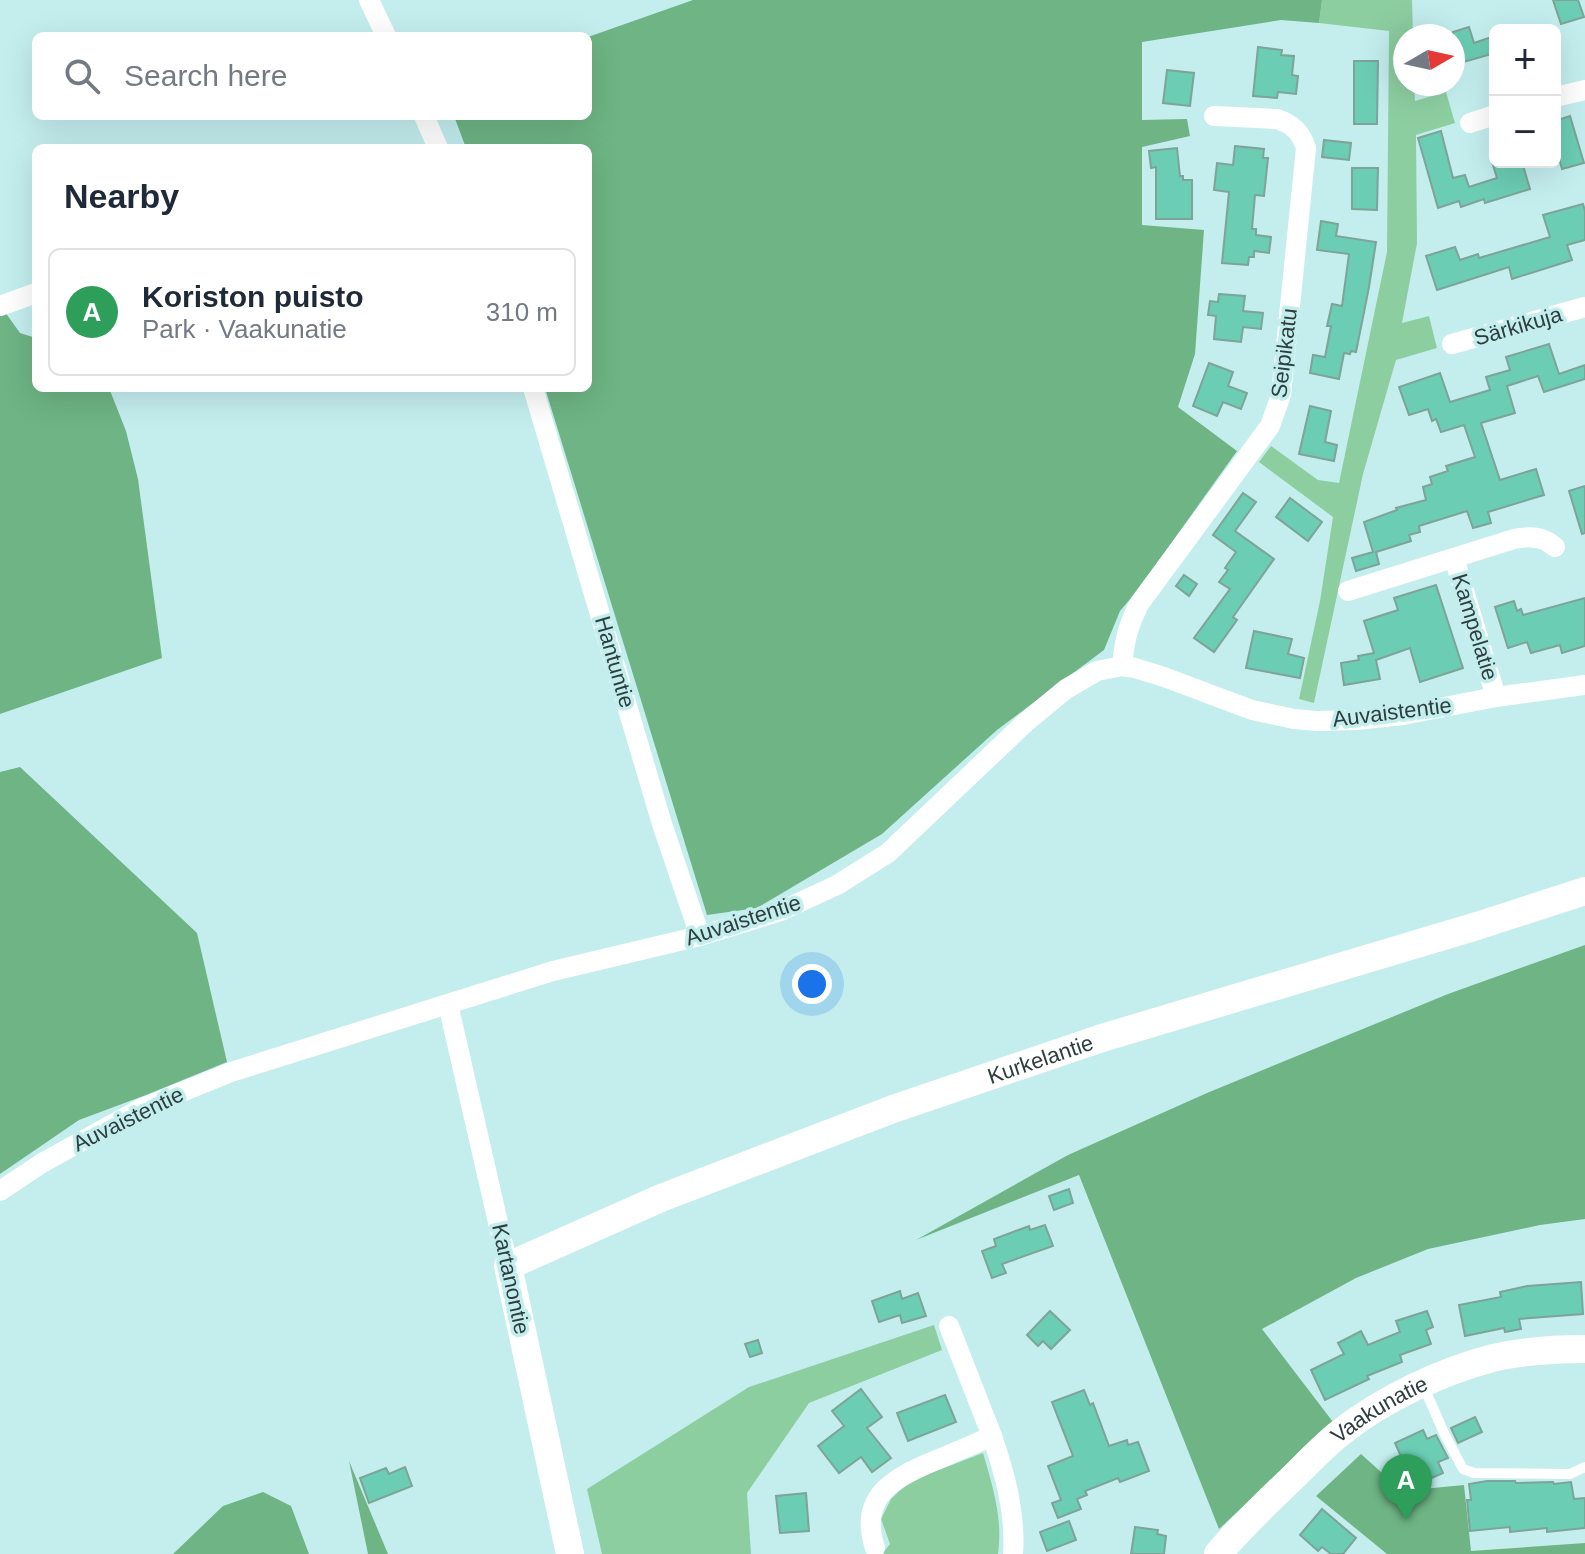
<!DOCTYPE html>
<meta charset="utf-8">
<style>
:root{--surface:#fff;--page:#f6f6f7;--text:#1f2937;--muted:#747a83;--line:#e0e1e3;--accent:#846801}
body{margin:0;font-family:Arial,sans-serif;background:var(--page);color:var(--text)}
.controls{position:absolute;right:24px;top:24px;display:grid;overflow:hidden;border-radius:12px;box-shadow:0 8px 32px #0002}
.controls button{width:72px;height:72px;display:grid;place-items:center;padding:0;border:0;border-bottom:2px solid var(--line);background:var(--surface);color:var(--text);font:40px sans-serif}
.compass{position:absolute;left:1393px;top:24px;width:72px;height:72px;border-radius:50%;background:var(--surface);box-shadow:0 8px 32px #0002;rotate:81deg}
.you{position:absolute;left:812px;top:984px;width:28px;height:28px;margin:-20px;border:6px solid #fff;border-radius:50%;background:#1a73e8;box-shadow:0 0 0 12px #1a73e833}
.badge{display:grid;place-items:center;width:52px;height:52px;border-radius:50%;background:var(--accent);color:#fff;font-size:26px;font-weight:700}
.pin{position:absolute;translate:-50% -66px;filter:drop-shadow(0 2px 4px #0008)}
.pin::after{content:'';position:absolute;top:42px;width:28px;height:24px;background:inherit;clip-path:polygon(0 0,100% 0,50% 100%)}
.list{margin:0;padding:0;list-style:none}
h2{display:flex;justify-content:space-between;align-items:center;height:104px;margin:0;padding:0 32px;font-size:34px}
h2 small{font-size:26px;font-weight:400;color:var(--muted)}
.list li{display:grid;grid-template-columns:52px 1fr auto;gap:24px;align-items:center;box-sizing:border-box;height:128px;margin:0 16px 16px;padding:0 16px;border:2px solid var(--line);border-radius:12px}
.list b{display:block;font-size:30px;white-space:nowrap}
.list p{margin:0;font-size:26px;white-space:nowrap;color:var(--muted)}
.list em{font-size:26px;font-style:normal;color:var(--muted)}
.icon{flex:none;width:44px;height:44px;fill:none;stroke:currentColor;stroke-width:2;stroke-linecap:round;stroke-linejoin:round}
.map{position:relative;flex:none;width:1585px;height:1554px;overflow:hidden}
.search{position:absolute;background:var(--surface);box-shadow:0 8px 32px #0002;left:32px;top:32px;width:560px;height:88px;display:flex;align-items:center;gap:20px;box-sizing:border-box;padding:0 28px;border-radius:12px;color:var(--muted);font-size:30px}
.panel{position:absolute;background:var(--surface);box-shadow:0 8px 32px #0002;left:32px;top:144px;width:560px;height:248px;border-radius:12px}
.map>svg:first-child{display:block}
</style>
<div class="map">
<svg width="1585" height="1554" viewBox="0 0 1585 1554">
<rect width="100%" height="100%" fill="#c4eeee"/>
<g fill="#8dcea1">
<polygon points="1322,0 1412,0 1413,36 1405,36 1405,84 1414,84 1415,101 1446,92 1455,123 1416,135 1417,243 1402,323 1429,316 1437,348 1396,360 1363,474 1314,703 1299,699 1320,601 1333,517 1259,462 1271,446 1318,480 1339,483 1387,252 1389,31 1319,23"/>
<polygon points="934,1325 942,1350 809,1403 747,1493 751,1554 602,1554 587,1489 749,1387"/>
<path d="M 983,1453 C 993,1487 1003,1519 998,1554 L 882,1554 L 890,1544 L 881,1519 L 891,1499 L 910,1481 Z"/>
</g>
<g fill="#6eb484">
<polygon points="693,0 1322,0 1319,23 1281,20 1142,42 1142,120 1187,119 1190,136 1142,147 1142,225 1204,230 1195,354 1178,407 1237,451 1137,591 1120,611 1104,650 997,730 882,834 757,908 707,915 545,388 588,388 588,148 466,148 454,116 588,116 588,37"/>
<polygon points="0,312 5,312 20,333 36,338 36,388 109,388 126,431 138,479 162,658 0,714"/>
<polygon points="20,767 197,933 227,1062 146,1095 79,1120 0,1174 0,772"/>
<polygon points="1585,945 1585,1219 1540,1225 1428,1249 1356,1278 1262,1329 1333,1422 1219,1529 1079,1175 916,1240 1068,1155 1207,1093 1448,994"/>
<polygon points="1361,1454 1402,1491 1464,1485 1471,1551 1585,1543 1585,1554 1387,1554 1316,1496"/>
<polygon points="349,1461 388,1554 368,1554"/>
<polygon points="263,1492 291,1506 309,1554 173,1554 223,1506"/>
</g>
<g fill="#6bcdb4" stroke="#7ea398" stroke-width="2">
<polygon points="1553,0 1578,0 1584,17 1561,24"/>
<polygon points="1469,27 1474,43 1495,36 1495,53 1453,65 1453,32"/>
<polygon points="1258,47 1282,50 1281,55 1294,56 1292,75 1298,76 1296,94 1278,92 1277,98 1253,96"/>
<polygon points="1354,61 1378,61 1377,124 1354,124"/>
<polygon points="1167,70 1194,73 1190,106 1163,103"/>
<polygon points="1570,116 1584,163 1562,169 1555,144 1555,121"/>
<polygon points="1441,131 1453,178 1465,175 1469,187 1497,178 1492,162 1522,162 1530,189 1485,203 1484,199 1461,207 1459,201 1438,208 1418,138"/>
<polygon points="1324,140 1351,143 1349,160 1322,157"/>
<polygon points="1235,146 1264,149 1263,158 1268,158 1264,196 1255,195 1252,229 1256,229 1256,235 1271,237 1269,253 1254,251 1254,257 1249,257 1248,265 1222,263 1229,192 1214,190 1217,163 1233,165"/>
<polygon points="1177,148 1180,176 1183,176 1183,180 1192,180 1192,219 1156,219 1156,167 1151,168 1149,151"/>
<polygon points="1352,168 1378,168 1377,210 1352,209"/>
<polygon points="1583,204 1585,211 1585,240 1567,245 1572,260 1512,279 1509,267 1437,290 1426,256 1455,247 1460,260 1478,254 1479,258 1550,237 1543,215"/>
<polygon points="1321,221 1338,224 1336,236 1376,242 1369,287 1356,352 1351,351 1350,354 1344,353 1339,379 1310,373 1313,355 1325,357 1331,326 1327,326 1332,304 1342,306 1349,254 1317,250"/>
<polygon points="1219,294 1245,296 1243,311 1263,313 1261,329 1243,327 1241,342 1214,339 1216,316 1208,315 1210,301 1218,302"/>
<polygon points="1549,344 1559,374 1585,365 1585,379 1544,392 1538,376 1507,386 1515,413 1481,423 1500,480 1536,469 1544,495 1488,512 1491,523 1473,528 1467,511 1419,526 1420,532 1409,535 1411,541 1376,552 1379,564 1356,571 1352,558 1373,552 1364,522 1397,510 1396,508 1426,500 1423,487 1432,484 1430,477 1448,471 1446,466 1475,457 1464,425 1441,432 1436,419 1432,421 1428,409 1409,415 1399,387 1440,373 1450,402 1490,390 1486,377 1510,370 1506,357"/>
<polygon points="1209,363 1233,372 1228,386 1247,393 1241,409 1223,402 1217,416 1193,406"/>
<polygon points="1310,406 1331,411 1325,442 1337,445 1334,461 1299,454"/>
<polygon points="1585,486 1585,533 1582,534 1569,491"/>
<polygon points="1243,493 1256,502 1235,531 1274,559 1233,617 1237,620 1214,652 1194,638 1230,589 1219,582 1228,570 1225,568 1236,552 1213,535"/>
<polygon points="1290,498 1322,522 1308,541 1276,517"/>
<polygon points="1184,575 1197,584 1189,596 1176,586"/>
<polygon points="1436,585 1463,668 1420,682 1410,648 1376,660 1380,679 1344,685 1341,663 1359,660 1358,656 1374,653 1364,621 1398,610 1394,598"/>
<polygon points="1585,598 1585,646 1562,653 1560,645 1531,653 1527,642 1508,648 1495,607 1514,601 1517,611 1521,609 1523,615"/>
<polygon points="1254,631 1292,639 1288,654 1304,658 1300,678 1246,668"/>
<polygon points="1069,1189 1073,1203 1054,1210 1049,1196"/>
<polygon points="1045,1225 1053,1246 1002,1264 1006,1273 992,1278 982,1251 996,1246 994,1239 1029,1226 1030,1230"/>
<polygon points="1581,1282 1583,1314 1519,1319 1521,1329 1505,1332 1504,1328 1465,1336 1459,1305 1501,1297 1500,1292 1527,1286"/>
<polygon points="900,1291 902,1299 918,1293 926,1316 902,1323 900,1315 879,1322 872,1301"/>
<polygon points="1050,1311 1070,1330 1051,1349 1043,1341 1038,1346 1027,1335"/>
<polygon points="1427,1311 1433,1327 1426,1330 1431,1344 1400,1355 1402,1362 1367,1376 1369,1379 1325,1400 1311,1370 1344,1354 1338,1343 1361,1331 1368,1345 1400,1332 1396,1321"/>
<polygon points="758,1340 762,1353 750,1357 745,1344"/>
<polygon points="861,1389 882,1417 867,1428 891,1458 872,1472 861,1457 839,1473 818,1446 844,1426 832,1411"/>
<polygon points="1084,1390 1090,1405 1093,1403 1109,1446 1127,1440 1128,1445 1138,1442 1149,1471 1120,1482 1118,1478 1085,1491 1087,1495 1077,1499 1081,1509 1058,1518 1052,1503 1061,1500 1048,1466 1073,1456 1052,1402"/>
<polygon points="945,1395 956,1422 908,1441 897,1413"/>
<polygon points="1475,1417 1482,1432 1458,1443 1451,1428"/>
<polygon points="1423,1430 1427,1439 1436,1435 1448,1458 1438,1462 1443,1473 1414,1486 1395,1443"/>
<polygon points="405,1467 412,1486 369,1503 360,1478 386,1468 389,1474"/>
<polygon points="1487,1481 1515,1481 1516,1483 1553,1482 1554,1484 1571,1482 1574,1499 1585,1498 1585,1528 1547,1532 1547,1528 1510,1532 1510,1527 1470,1531 1467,1500 1471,1500 1469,1484"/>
<polygon points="806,1493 809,1531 780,1533 776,1496"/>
<polygon points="1322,1509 1356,1538 1343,1554 1331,1554 1322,1547 1318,1551 1300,1535"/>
<polygon points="1069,1521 1076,1540 1047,1551 1040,1532"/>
<polygon points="1135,1527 1158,1530 1157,1534 1166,1536 1164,1554 1131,1554"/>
</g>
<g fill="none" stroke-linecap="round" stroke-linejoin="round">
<polyline stroke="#fff" stroke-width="10" points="1423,1385 1444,1433 1463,1469 1474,1473 1570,1474 1585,1467"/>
<g stroke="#fff" stroke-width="20">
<polyline points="369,0 386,36"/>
<polyline points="1555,97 1585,90"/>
<polyline points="424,116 438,148"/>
<polyline points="1470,123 1495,115"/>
<polyline points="0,306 36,293"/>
<polyline points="1452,344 1585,307"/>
<polyline points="533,388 662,824 700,936"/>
<polyline points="1454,558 1496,697"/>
<path d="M 1348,591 L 1514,539 C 1530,536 1542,536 1555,547"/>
<path d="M 1122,666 C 1124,643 1128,625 1139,604 L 1270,426 L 1281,395 L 1306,148 C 1301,132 1292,124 1277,119 L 1214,116"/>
<polyline points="448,1004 508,1266"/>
<polyline points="0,1191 42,1163 142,1108 231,1072 553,971 700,936 781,911 837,885 888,853 1026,722 1066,689 1097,671 1122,666 1135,668 1164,677 1252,710 1294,719 1317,721 1356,720 1403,715 1496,697 1585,685"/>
<polyline points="949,1326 992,1436"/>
<path d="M 875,1548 C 858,1497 893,1478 934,1461 C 953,1453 973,1445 992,1436 C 1005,1474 1016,1514 1013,1554"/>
</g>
<g stroke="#fff" stroke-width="28">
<path id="s1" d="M 570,1554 L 508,1266 L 661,1198 L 893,1109 L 1102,1038 L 1477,926 L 1585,891"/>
<path id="s2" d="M 1218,1554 C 1239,1529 1263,1506 1286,1484 C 1304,1467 1321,1448 1340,1433 C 1381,1400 1442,1371 1493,1358 C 1523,1351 1555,1349 1585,1349"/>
</g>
</g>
<g text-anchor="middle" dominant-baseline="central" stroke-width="7" stroke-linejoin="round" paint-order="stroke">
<g font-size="22" fill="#2e3e3e" stroke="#c4eeee">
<text transform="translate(1518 326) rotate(-16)">Särkikuja</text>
<text transform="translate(1284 353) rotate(-83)">Seipikatu</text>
<text transform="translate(1475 627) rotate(73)">Kampelatie</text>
<text transform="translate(615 662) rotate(74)">Hantuntie</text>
<text transform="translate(1392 712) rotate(-7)">Auvaistentie</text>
<text transform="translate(743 920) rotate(-18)">Auvaistentie</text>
<text stroke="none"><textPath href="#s1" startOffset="866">Kurkelantie</textPath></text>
<text transform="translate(128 1119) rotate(-26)">Auvaistentie</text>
<text transform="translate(511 1279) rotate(78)">Kartanontie</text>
<text stroke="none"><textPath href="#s2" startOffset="218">Vaakunatie</textPath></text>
</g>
</g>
</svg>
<div class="controls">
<button>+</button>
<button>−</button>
</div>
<svg class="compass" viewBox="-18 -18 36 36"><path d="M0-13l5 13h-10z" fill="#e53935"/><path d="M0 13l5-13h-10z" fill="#747a83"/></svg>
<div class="you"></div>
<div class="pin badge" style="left:1406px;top:1520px;background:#2e9e5b">A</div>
<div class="search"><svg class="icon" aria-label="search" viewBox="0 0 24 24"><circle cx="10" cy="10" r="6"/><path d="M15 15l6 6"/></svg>Search here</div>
<section class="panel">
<h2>Nearby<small></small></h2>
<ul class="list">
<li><span class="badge" style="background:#2e9e5b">A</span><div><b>Koriston puisto</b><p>Park · Vaakunatie</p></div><em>310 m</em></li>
</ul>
</section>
</div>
